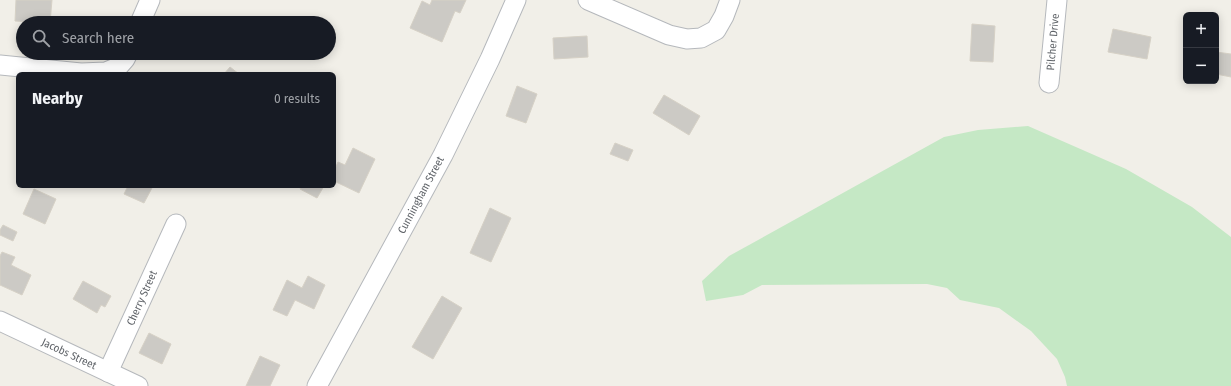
<!DOCTYPE html>
<meta charset="utf-8">
<style>
:root{--surface:#171b24;--page:#242831;--text:#f1f3f6;--muted:#9ea1a6;--line:#363941}
body{margin:0;font-family:"Fira Sans Condensed",sans-serif;background:var(--page);color:var(--text)}
.controls{position:absolute;right:12px;top:12px;display:grid;overflow:hidden;border-radius:6px;box-shadow:0 2px 10px #0003}
.controls button{width:36px;height:36px;display:grid;place-items:center;padding:0;border:0;border-bottom:1px solid var(--line);background:var(--surface);color:var(--text);font:20px sans-serif}
.list{margin:0;padding:0;list-style:none}
h2{display:flex;justify-content:space-between;align-items:center;height:52px;margin:0;padding:0 16px;font-size:17px}
h2 small{font-size:13px;font-weight:400;color:var(--muted)}
.icon{flex:none;width:22px;height:22px;fill:none;stroke:currentColor;stroke-width:2;stroke-linecap:round;stroke-linejoin:round}
.map{position:relative;flex:none;width:1231px;height:386px;overflow:hidden}
.search{position:absolute;background:var(--surface);box-shadow:0 2px 10px #0003;left:16px;top:16px;width:320px;height:44px;display:flex;align-items:center;gap:10px;box-sizing:border-box;padding:0 14px;border-radius:22px;color:var(--muted);font-size:15px}
.panel{position:absolute;background:var(--surface);box-shadow:0 2px 10px #0003;left:16px;top:72px;width:320px;height:116px;border-radius:6px}
.map>svg:first-child{display:block}
</style>
<div class="map">
<svg width="1231" height="386" viewBox="0 0 1231 386">
<rect width="100%" height="100%" fill="#f1efe8"/>
<polygon fill="#c5e8c5" points="1028,126 1126,169 1192,207 1231,237 1231,386 1067,386 1065,377 1057,359 1031,331 999,308 960,300 947,288 927,284 762,285 743,295 706,301 702,281 729,256 944,137 978,130"/>
<g fill="#cccac5" stroke="#d6d1c6">
<polygon points="16,0 52,0 50,23 15,21"/>
<polygon points="432,0 466,0 460,13 455,11 442,42 410,28 422,1 430,5"/>
<polygon points="972,24 995,26 993,62 970,61"/>
<polygon points="1113,29 1151,37 1147,59 1108,52"/>
<polygon points="587,36 588,57 554,59 553,38"/>
<polygon points="1216,52 1231,54 1231,77 1216,74"/>
<polygon points="230,67 239,74 224,74"/>
<polygon points="517,86 537,94 526,123 506,116"/>
<polygon points="664,95 700,116 689,135 653,113"/>
<polygon points="615,143 633,150 628,161 610,154"/>
<polygon points="353,148 375,159 359,193 334,181 334,171 338,162 345,165"/>
<polygon points="128,186 153,186 144,203 124,194"/>
<polygon points="302,186 324,186 317,198 300,189"/>
<polygon points="34,189 56,199 45,224 23,214"/>
<polygon points="490,208 511,218 491,262 470,253"/>
<polygon points="3,225 17,232 13,241 0,235 0,230"/>
<polygon points="2,252 15,257 11,265 31,275 22,295 0,285 0,256"/>
<polygon points="308,276 325,285 314,309 295,300 287,316 273,310 287,280 302,288"/>
<polygon points="83,281 111,296 105,307 101,305 97,313 73,299"/>
<polygon points="442,296 462,308 433,359 412,347"/>
<polygon points="149,333 171,344 162,364 139,353"/>
<polygon points="260,356 280,365 270,386 246,386"/>
</g>
<g fill="none" stroke-linecap="round" stroke-linejoin="round">
<defs>
<g id="minor">
<polyline points="588,0 669,35 687,39 701,38 716,30 724,16 730,0"/>
<polyline points="140,23 150,0"/>
<polyline points="0,65 81,73 106,72 118,67 125,59 128,53"/>
<polyline points="1049,83 1057,0"/>
<polyline points="0,321 138,386"/>
<polyline points="108,372 176,224"/>
<polyline points="317,386 443,155 490,59 516,0"/>
</g>
</defs>
<use href="#minor" stroke="#b5b8bc" stroke-width="21"/>
<use href="#minor" stroke="#fff" stroke-width="19"/>
</g>
<g text-anchor="middle" dominant-baseline="central" stroke-width="3.5" stroke-linejoin="round" paint-order="stroke">
<g font-size="11" fill="#5f6368" stroke="#fff">
<text transform="translate(1053 42) rotate(-85)">Pilcher Drive</text>
<text transform="translate(421 195) rotate(-62)">Cunningham Street</text>
<text transform="translate(142 298) rotate(-66)">Cherry Street</text>
<text transform="translate(69 354) rotate(25)">Jacobs Street</text>
</g>
</g>
</svg>
<div class="controls">
<button>+</button>
<button>−</button>
</div>
<div class="search"><svg class="icon" aria-label="search" viewBox="0 0 24 24"><circle cx="10" cy="10" r="6"/><path d="M15 15l6 6"/></svg>Search here</div>
<section class="panel">
<h2>Nearby<small>0 results</small></h2>
<ul class="list">
</ul>
</section>
</div>
